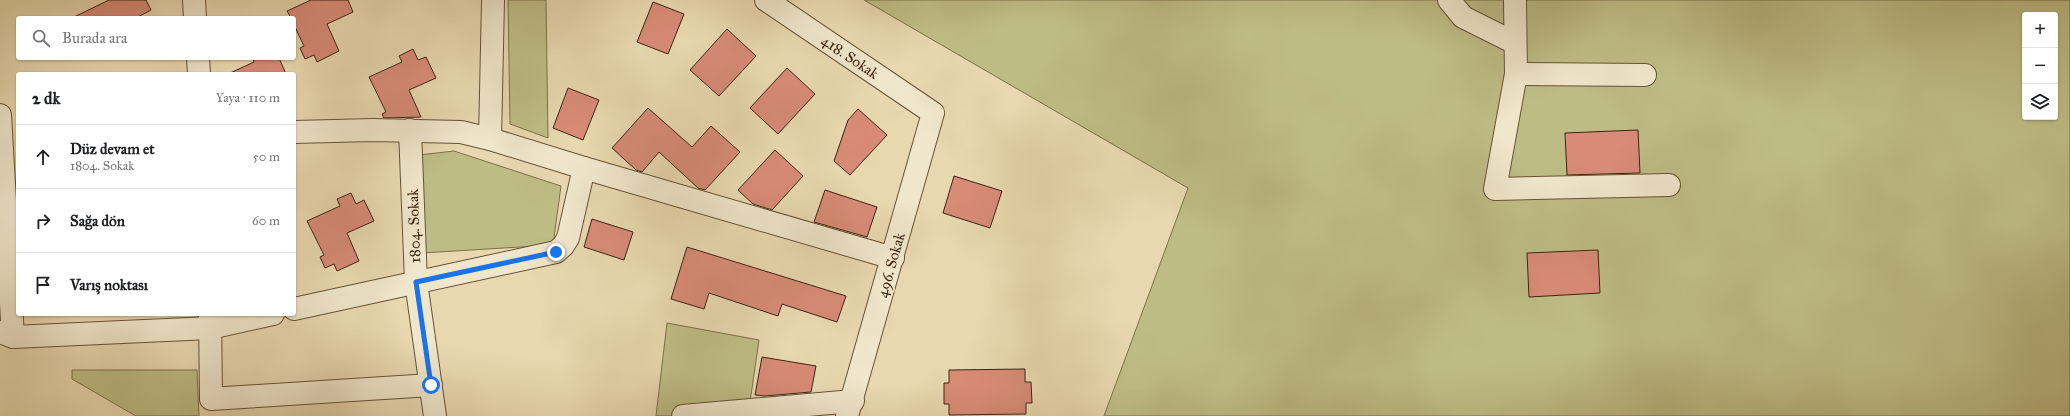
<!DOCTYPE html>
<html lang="tr">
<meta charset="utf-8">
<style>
:root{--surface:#fff;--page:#f6f6f6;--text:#202124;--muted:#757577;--line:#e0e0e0}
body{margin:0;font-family:"IM FELL Great Primer",serif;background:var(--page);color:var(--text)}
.controls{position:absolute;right:12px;top:12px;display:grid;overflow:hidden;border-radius:4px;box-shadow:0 1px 3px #0004}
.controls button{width:36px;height:36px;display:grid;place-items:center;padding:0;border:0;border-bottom:1px solid var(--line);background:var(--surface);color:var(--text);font:20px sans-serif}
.stop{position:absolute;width:12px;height:12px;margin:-9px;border:3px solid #1a73e8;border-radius:50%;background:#fff}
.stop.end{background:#1a73e8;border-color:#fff;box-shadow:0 1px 4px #0008}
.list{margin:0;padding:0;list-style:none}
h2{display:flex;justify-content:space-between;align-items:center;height:52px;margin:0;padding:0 16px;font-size:17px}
h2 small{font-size:13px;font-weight:400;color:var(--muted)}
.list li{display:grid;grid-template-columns:26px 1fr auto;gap:12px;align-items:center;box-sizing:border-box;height:64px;padding:0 16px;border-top:1px solid var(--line)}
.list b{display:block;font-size:15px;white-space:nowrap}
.list p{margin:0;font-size:13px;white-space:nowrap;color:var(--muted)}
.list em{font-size:13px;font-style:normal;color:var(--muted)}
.icon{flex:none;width:22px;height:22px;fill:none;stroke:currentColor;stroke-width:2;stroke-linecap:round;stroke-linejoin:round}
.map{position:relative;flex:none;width:2070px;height:416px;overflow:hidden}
.search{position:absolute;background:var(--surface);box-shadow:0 1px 3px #0004;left:16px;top:16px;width:280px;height:44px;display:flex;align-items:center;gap:10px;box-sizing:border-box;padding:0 14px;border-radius:4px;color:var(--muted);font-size:15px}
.panel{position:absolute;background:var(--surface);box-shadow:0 1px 3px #0004;left:16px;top:72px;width:280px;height:244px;border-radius:4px}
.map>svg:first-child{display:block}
</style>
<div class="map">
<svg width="2070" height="416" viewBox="0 0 2070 416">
<rect width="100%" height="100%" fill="#e8d8af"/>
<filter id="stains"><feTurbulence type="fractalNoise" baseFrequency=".005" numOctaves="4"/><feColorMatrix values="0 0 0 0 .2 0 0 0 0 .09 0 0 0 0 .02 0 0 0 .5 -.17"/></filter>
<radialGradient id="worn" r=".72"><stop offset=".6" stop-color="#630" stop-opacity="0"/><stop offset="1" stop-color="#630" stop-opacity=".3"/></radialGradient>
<g fill="#bebc85" stroke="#7c704a" fill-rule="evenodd">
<polygon points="508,0 546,0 548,138 510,124"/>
<path d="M 864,0 L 2070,0 L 2070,416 L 1104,416 L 1188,188 ZM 2025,15 L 2055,15 L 2055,117 L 2025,117 Z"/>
<polygon points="454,151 561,186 553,245 422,253 419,155"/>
<polygon points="667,323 759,340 748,416 656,416"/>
<polygon points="72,370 197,370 199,416 136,416 72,379"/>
</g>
<g fill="#d88b77" stroke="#3b2510">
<polygon points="109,0 146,0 151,10 136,18 72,18"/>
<polygon points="311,0 348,0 353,12 327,24 339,51 317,62 314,55 305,59 300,48 304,46 294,25 294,18 291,18 287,11"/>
<polygon points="653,2 684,14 668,54 637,42"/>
<polygon points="727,29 756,56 719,96 690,70"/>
<polygon points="413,49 418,60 426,57 436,78 409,90 421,117 384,118 382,114 386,112 369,77 402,62 399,56"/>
<polygon points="253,58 279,58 286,74 228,74 254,62"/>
<polygon points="787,68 815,94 778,134 750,108"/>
<polygon points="568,88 599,100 583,140 553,128"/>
<polygon points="648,108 692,147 711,126 740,152 705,190 698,188 659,152 642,172 636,170 612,148"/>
<polygon points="858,109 887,135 850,175 834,161 848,120"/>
<polygon points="1638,130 1640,173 1567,175 1565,133"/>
<polygon points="775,150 803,176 772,210 753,204 738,190"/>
<polygon points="954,176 1002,191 990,228 943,213"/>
<polygon points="825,190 877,207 867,237 814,222"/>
<polygon points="351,193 356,204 364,200 374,221 347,233 359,261 337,271 334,264 325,268 320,257 324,255 307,221 340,206 337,199"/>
<polygon points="592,219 633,232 624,260 584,247"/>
<polygon points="687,247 846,296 837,322 782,304 778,316 709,293 704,309 671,299"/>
<polygon points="1598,250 1600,293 1529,297 1527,253"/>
<polygon points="762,357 816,366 811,392 765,396 755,395"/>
<polygon points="1025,369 1025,382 1031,382 1032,403 1026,403 1026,414 949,415 949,404 944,404 944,383 949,383 949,370"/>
</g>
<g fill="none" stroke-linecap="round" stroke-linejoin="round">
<defs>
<g id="minor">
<polyline points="194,0 195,18"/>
<polyline points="766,0 933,113 847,416"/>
<polyline points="1449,0 1463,17 1515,43"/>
<polyline points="1515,0 1516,74 1495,189 1669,185"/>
<polyline points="198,58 199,74"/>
<polyline points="1516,74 1645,75"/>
<polyline points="0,115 13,337"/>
<polyline points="410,130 416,282 435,416"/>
<polyline points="294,132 373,130 461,132 490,139 584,168 893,258"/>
<polyline points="490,139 493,0"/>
<polyline points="294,309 556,252 563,246 568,238 584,168"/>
<polyline points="210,314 211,399 431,385"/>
<polyline points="0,332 13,337 210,328 273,314"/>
<polyline points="683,416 853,401"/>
</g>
</defs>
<use href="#minor" stroke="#665238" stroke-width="24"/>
<use href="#minor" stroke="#f0e6cb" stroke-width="22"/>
</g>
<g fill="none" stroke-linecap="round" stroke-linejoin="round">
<polyline stroke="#1a73e8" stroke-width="5" points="431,385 416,282 556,252"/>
</g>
<g text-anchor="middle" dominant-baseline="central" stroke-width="3" stroke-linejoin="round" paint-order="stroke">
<g font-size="15" fill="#3b2510" stroke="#f0e6cb">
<text transform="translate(850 57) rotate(34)">418. Sokak</text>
<text transform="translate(414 226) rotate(-92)">1804. Sokak</text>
<text transform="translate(891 265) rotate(-74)">496. Sokak</text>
</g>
</g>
<rect width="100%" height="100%" filter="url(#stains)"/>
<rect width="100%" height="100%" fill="url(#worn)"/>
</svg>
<div class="controls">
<button>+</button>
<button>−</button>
<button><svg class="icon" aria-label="layers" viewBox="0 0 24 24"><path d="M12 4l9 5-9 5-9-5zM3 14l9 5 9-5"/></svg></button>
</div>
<div class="stop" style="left:431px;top:385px"></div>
<div class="stop end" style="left:556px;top:252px"></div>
<div class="search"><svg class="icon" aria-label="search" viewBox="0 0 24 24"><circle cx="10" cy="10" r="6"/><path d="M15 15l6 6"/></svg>Burada ara</div>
<section class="panel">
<h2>2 dk<small>Yaya · 110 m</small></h2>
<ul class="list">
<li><svg class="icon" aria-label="ahead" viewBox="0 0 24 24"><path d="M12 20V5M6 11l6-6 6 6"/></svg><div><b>Düz devam et</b><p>1804. Sokak</p></div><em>50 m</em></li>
<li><svg class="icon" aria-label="right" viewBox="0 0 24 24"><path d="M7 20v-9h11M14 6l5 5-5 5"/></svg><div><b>Sağa dön</b></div><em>60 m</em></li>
<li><svg class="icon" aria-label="arrive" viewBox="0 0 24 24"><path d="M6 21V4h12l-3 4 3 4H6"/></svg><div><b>Varış noktası</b></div></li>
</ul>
</section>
</div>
